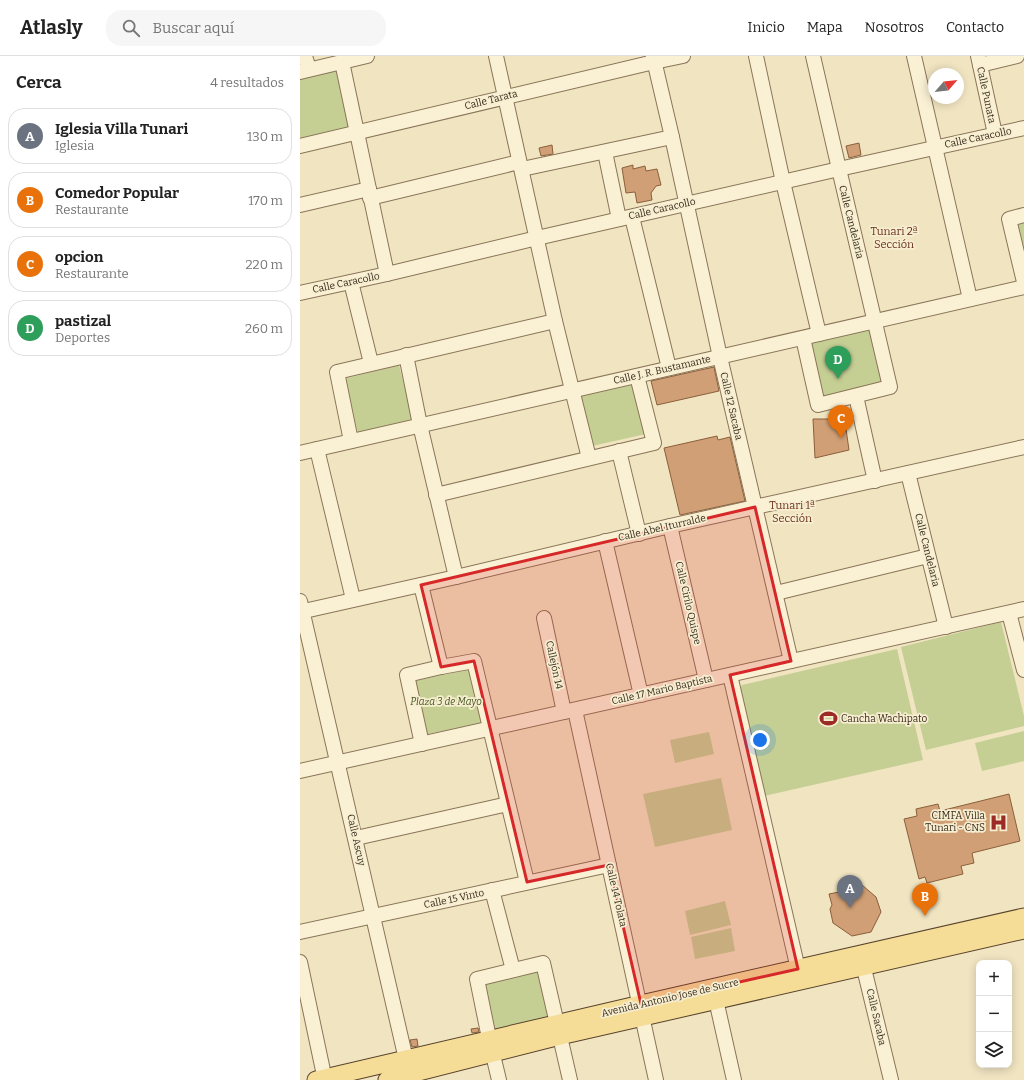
<!DOCTYPE html>
<html lang="es">
<meta charset="utf-8">
<style>
:root{--surface:#fff;--page:#f6f6f6;--text:#222;--muted:#767676;--line:#e0e0e0;--accent:#1a73e8}
body{margin:0;font-family:Bitter,serif;background:var(--page);color:var(--text)}
.controls{position:absolute;right:12px;bottom:12px;display:grid;overflow:hidden;border-radius:8px;box-shadow:0 2px 10px #0003}
.controls button{width:36px;height:36px;display:grid;place-items:center;padding:0;border:0;border-bottom:1px solid var(--line);background:var(--surface);color:var(--text);font:20px sans-serif}
.compass{position:absolute;left:628px;top:12px;width:36px;height:36px;border-radius:50%;background:var(--surface);box-shadow:0 2px 10px #0003;rotate:62deg}
.you{position:absolute;left:460px;top:684px;width:14px;height:14px;margin:-10px;border:3px solid #fff;border-radius:50%;background:#1a73e8;box-shadow:0 0 0 6px #1a73e833}
.badge{display:grid;place-items:center;width:26px;height:26px;border-radius:50%;background:var(--accent);color:#fff;font-size:13px;font-weight:700}
.pin{position:absolute;translate:-50% -33px;filter:drop-shadow(0 1px 2px #0008)}
.pin::after{content:'';position:absolute;top:21px;width:14px;height:12px;background:inherit;clip-path:polygon(0 0,100% 0,50% 100%)}
.list{margin:0;padding:0;list-style:none}
h2{display:flex;justify-content:space-between;align-items:center;height:52px;margin:0;padding:0 16px;font-size:17px}
h2 small{font-size:13px;font-weight:400;color:var(--muted)}
.list li{display:grid;grid-template-columns:26px 1fr auto;gap:12px;align-items:center;box-sizing:border-box;height:56px;margin:0 8px 8px;padding:0 8px;border:1px solid var(--line);border-radius:16px}
.list b{display:block;font-size:15px;white-space:nowrap}
.list p{margin:0;font-size:13px;white-space:nowrap;color:var(--muted)}
.list em{font-size:13px;font-style:normal;color:var(--muted)}
.icon{flex:none;width:22px;height:22px;fill:none;stroke:currentColor;stroke-width:2;stroke-linecap:round;stroke-linejoin:round}
.map{position:relative;flex:none;width:724px;height:1024px;overflow:hidden}
header{display:flex;align-items:center;gap:24px;box-sizing:border-box;height:56px;padding:0 20px;background:var(--surface);border-bottom:1px solid var(--line)}
header strong{font-size:19px}
nav{display:flex;gap:22px;margin-inline-start:auto;font-size:14px}
.search{width:280px;height:36px;background:var(--page);display:flex;align-items:center;gap:10px;box-sizing:border-box;padding:0 14px;border-radius:16px;color:var(--muted);font-size:15px}
main{display:flex}
aside{flex:1;background:var(--surface)}
.map>svg:first-child{display:block}
</style>
<header>
<strong>Atlasly</strong>
<div class="search"><svg class="icon" aria-label="search" viewBox="0 0 24 24"><circle cx="10" cy="10" r="6"/><path d="M15 15l6 6"/></svg>Buscar aquí</div>
<nav><a>Inicio</a><a>Mapa</a><a>Nosotros</a><a>Contacto</a></nav>
</header>
<main>
<aside>
<h2>Cerca<small>4 resultados</small></h2>
<ul class="list">
<li><span class="badge" style="background:#6b7280">A</span><div><b>Iglesia Villa Tunari</b><p>Iglesia</p></div><em>130 m</em></li>
<li><span class="badge" style="background:#e8710a">B</span><div><b>Comedor Popular</b><p>Restaurante</p></div><em>170 m</em></li>
<li><span class="badge" style="background:#e8710a">C</span><div><b>opcion</b><p>Restaurante</p></div><em>220 m</em></li>
<li><span class="badge" style="background:#2e9e5b">D</span><div><b>pastizal</b><p>Deportes</p></div><em>260 m</em></li>
</ul>
</aside>
<div class="map">
<svg width="724" height="1024" viewBox="0 0 724 1024">
<rect width="100%" height="100%" fill="#f0e4c1"/>
<g fill="#c5cf94">
<polygon points="40,14 53,70 0,83 0,23"/>
<polygon points="724,166 724,203 716,168"/>
<polygon points="571,273 582,328 523,341 511,286"/>
<polygon points="99,309 113,364 58,378 44,323"/>
<polygon points="334,324 346,378 292,390 280,336"/>
<polygon points="701,566 724,660 724,670 626,694 601,591"/>
<polygon points="597,593 623,704 464,740 439,634 442,629"/>
<polygon points="169,613 181,667 124,679 111,626"/>
<polygon points="724,675 724,705 682,715 675,687"/>
<polygon points="409,676 414,698 375,707 370,684"/>
<polygon points="421,722 432,774 355,791 343,738"/>
<polygon points="425,845 431,869 390,879 385,855"/>
<polygon points="431,872 435,895 395,903 391,881"/>
<polygon points="242,911 254,964 193,977 181,924"/>
</g>
<g fill="#d09f75" stroke="#8b5f3c">
<polygon points="559,87 561,99 549,102 546,90"/>
<polygon points="252,89 253,98 241,100 239,92"/>
<polygon points="333,109 333,113 345,110 346,115 357,113 361,129 356,130 351,137 352,144 337,147 335,136 326,137 322,112"/>
<polygon points="414,311 419,335 357,349 351,325"/>
<polygon points="513,363 536,363 546,373 549,394 515,402"/>
<polygon points="417,380 418,384 430,381 445,445 380,459 364,392"/>
<polygon points="709,738 720,785 672,797 674,807 661,810 663,818 627,827 625,821 619,823 604,763 617,760 616,753 638,748 640,755"/>
<polygon points="562,829 576,841 581,856 571,876 552,880 533,867 530,853 532,849 529,838 539,836 540,834"/>
<polygon points="178,972 179,976 172,977 171,973"/>
<polygon points="117,983 118,990 112,991 110,984"/>
</g>
<g fill="none" stroke-linecap="round" stroke-linejoin="round">
<defs>
<g id="minor">
<polyline points="5,0 9,13"/>
<polyline points="196,0 255,265 289,402"/>
<polyline points="353,0 372,81 420,301 491,605"/>
<polyline points="456,0 483,126 519,278"/>
<polyline points="614,0 670,243"/>
<polyline points="678,0 695,78"/>
<polyline points="42,6 87,218"/>
<polyline points="680,9 717,0"/>
<polyline points="0,16 67,0"/>
<polyline points="0,90 354,6 383,0"/>
<polyline points="305,96 319,163"/>
<polyline points="222,113 372,81"/>
<polyline points="70,142 219,106"/>
<polyline points="0,149 69,133"/>
<polyline points="724,159 709,163 724,226"/>
<polyline points="332,161 369,312"/>
<polyline points="51,226 71,307"/>
<polyline points="0,237 87,218 237,182 539,113 724,72"/>
<polyline points="503,282 518,349 590,331 539,113 513,0"/>
<polyline points="106,299 120,369 156,521"/>
<polyline points="556,340 575,425"/>
<polyline points="51,385 37,316 255,265"/>
<polyline points="17,393 53,543"/>
<polyline points="319,395 339,478"/>
<polyline points="0,397 724,231"/>
<polyline points="608,417 646,571"/>
<polyline points="136,439 354,387 337,320"/>
<polyline points="370,470 406,624"/>
<polyline points="305,485 341,639"/>
<polyline points="121,529 141,611"/>
<polyline points="476,537 628,500"/>
<polyline points="0,545 108,1012"/>
<polyline points="0,556 156,521 370,470 724,391"/>
<polyline points="709,557 724,614"/>
<polyline points="244,562 264,656"/>
<polyline points="430,619 498,913"/>
<polyline points="275,654 356,1024"/>
<polyline points="122,688 107,619 141,611 174,605 227,826"/>
<polyline points="0,715 724,553"/>
<polyline points="56,782 208,748"/>
<polyline points="192,834 213,914"/>
<polyline points="0,876 309,809"/>
<polyline points="561,900 591,1024"/>
<polyline points="0,906 25,1024"/>
<polyline points="414,935 434,1024"/>
<polyline points="199,1024 189,982 177,923 243,907 270,1024"/>
</g>
<g id="major">
<polyline points="16,1024 341,948 724,861"/>
<polyline points="87,1024 260,980 724,874"/>
</g>
</defs>
<use href="#minor" stroke="#8a7558" stroke-width="16"/>
<use href="#major" stroke="#58432c" stroke-width="19"/>
<use href="#minor" stroke="#faf1d5" stroke-width="14"/>
<use href="#major" stroke="#f5dd97" stroke-width="17"/>
</g>
<path fill="#d62828" fill-opacity="0.2" stroke="#d62828" stroke-width="3" stroke-linejoin="round" d="M 455,451 L 491,605 L 430,619 L 498,913 L 341,948 L 309,809 L 227,826 L 174,605 L 141,611 L 121,529 Z"/>
<defs>
<symbol id="stadium-bare" viewBox="-9 -9 18 18"><path d="M0-5a6.5 5 0 1 0 0 10a6.5 5 0 1 0 0-10ZM-3.5-1.8h7v3.6h-7Z" fill="#9c2a25" stroke="#f7eed1" stroke-width="2.5" paint-order="stroke"/></symbol>
<symbol id="hospital-bare" viewBox="-9 -9 18 18"><path d="M-5-5h3v3.5h4V-5h3V5h-3V1.5h-4V5h-3Z" fill="#9c2a25" stroke="#f7eed1" stroke-width="2.5" paint-order="stroke"/></symbol>
</defs>
<g fill-rule="evenodd">
<use href="#stadium-bare" x="516" y="650" width="25" height="25"/>
<use href="#hospital-bare" x="686" y="754" width="25" height="25"/>
</g>
<g text-anchor="middle" dominant-baseline="central" stroke-width="3.5" stroke-linejoin="round" paint-order="stroke">
<g font-size="10" fill="#392c1d" stroke="#f7eed1">
<text transform="translate(686 39) rotate(78)">Calle Punata</text>
<text transform="translate(191 44) rotate(-14)">Calle Tarata</text>
<text transform="translate(678 82) rotate(-12)">Calle Caracollo</text>
<text transform="translate(362 153) rotate(-13)">Calle Caracollo</text>
<text transform="translate(551 166) rotate(76)">Calle Candelaria</text>
<text transform="translate(46 227) rotate(-12)">Calle Caracollo</text>
<text transform="translate(362 314) rotate(-13)">Calle J. R. Bustamante</text>
<text transform="translate(431 350) rotate(77)">Calle 12 Sacaba</text>
<text transform="translate(362 472) rotate(-13)">Calle Abel Iturralde</text>
<text transform="translate(627 494) rotate(76)">Calle Candelaria</text>
<text transform="translate(388 547) rotate(77)">Calle Cirilo Quispe</text>
<text transform="translate(254 609) rotate(78)">Callejón 14</text>
<text transform="translate(362 634) rotate(-13)">Calle 17 Mario Baptista</text>
<text transform="translate(56 784) rotate(77)">Calle Ascuy</text>
<text transform="translate(316 839) rotate(77)">Calle 14 Tolata</text>
<text transform="translate(154 843) rotate(-12)">Calle 15 Vinto</text>
<text transform="translate(370 942) rotate(-13)">Avenida Antonio Jose de Sucre</text>
<text transform="translate(576 961) rotate(77)">Calle Sacaba</text>
</g>
<g font-size="10" font-style="italic" fill="#475722" stroke="#f7eed1">
<text x="146" y="646">Plaza 3 de Mayo</text>
</g>
<g font-size="10" fill="#392c1d" stroke="#f7eed1" text-anchor="start">
<text x="541" y="663">Cancha Wachipato</text>
<text x="685" y="760" text-anchor="end">CIMFA Villa<tspan x="685" dy="12">Tunari - CNS</tspan></text>
</g>
<g font-size="11" fill="#682e1a" stroke="#f7eed1">
<text x="594" y="175">Tunari 2ª<tspan x="594" dy="13">Sección</tspan></text>
<text x="492" y="449">Tunari 1ª<tspan x="492" dy="13">Sección</tspan></text>
</g>
</g>
</svg>
<div class="controls">
<button>+</button>
<button>−</button>
<button><svg class="icon" aria-label="layers" viewBox="0 0 24 24"><path d="M12 4l9 5-9 5-9-5zM3 14l9 5 9-5"/></svg></button>
</div>
<svg class="compass" viewBox="-18 -18 36 36"><path d="M0-13l5 13h-10z" fill="#e53935"/><path d="M0 13l5-13h-10z" fill="#767676"/></svg>
<div class="you"></div>
<div class="pin badge" style="left:550px;top:852px;background:#6b7280">A</div>
<div class="pin badge" style="left:625px;top:860px;background:#e8710a">B</div>
<div class="pin badge" style="left:541px;top:382px;background:#e8710a">C</div>
<div class="pin badge" style="left:538px;top:323px;background:#2e9e5b">D</div>
</div>
</main>
